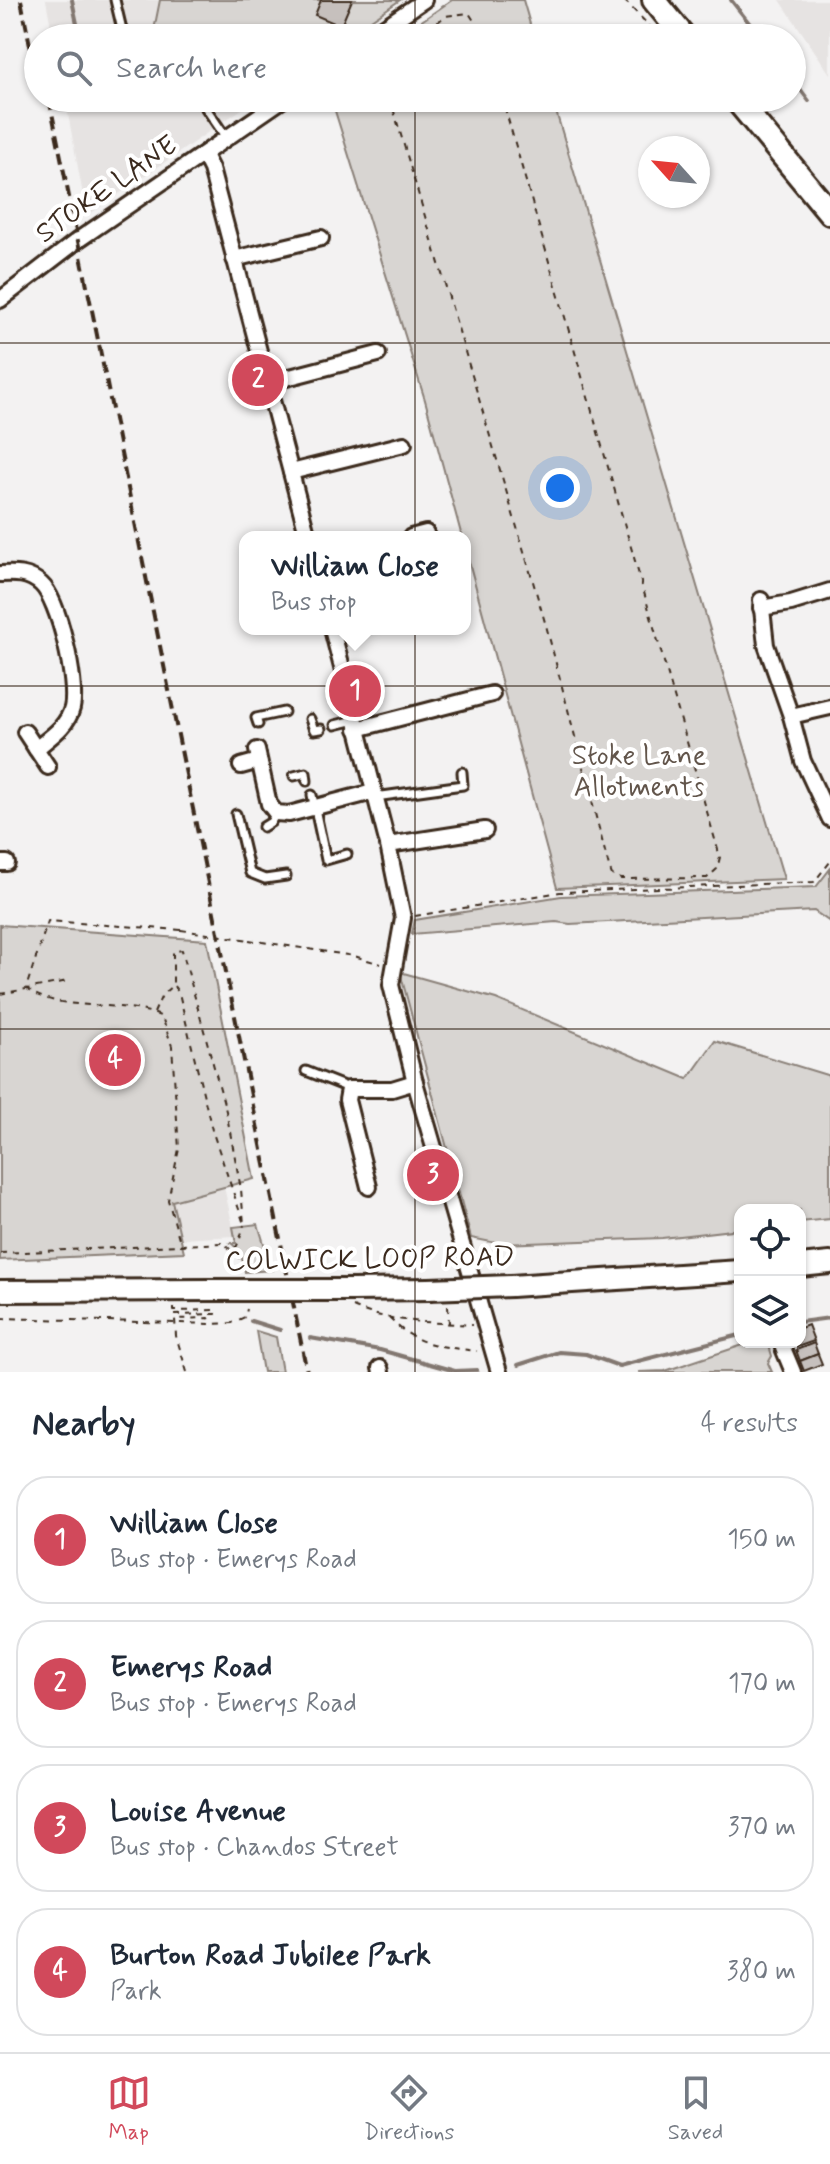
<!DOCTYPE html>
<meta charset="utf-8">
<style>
:root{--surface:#fff;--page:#f6f6f7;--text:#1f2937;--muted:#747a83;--line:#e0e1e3;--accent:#d1495b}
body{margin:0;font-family:Mynerve,sans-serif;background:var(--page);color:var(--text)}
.controls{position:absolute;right:24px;bottom:24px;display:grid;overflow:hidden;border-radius:16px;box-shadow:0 2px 6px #0004}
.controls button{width:72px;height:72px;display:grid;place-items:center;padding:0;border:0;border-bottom:2px solid var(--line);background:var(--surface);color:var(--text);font:40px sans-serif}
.compass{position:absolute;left:638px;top:136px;width:72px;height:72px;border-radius:50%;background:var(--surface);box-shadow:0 2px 6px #0004;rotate:297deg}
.you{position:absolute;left:560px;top:488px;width:28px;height:28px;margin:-20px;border:6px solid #fff;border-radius:50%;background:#1a73e8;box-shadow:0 0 0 12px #1a73e833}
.badge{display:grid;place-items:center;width:52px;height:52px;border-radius:50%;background:var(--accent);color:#fff;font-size:26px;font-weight:700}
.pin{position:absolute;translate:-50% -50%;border:4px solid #fff;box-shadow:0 2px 8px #0006}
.popup{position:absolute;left:239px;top:531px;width:232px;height:104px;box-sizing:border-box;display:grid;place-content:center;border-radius:16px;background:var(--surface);filter:drop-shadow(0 2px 6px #0005);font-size:26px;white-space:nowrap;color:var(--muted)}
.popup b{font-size:30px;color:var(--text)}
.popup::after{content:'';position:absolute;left:50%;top:100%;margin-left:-16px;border:16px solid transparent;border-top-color:var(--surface)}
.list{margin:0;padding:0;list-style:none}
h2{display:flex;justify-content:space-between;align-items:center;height:104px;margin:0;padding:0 32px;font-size:34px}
h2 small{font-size:26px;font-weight:400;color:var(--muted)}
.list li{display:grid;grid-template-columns:52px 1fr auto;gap:24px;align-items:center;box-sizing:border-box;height:128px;margin:0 16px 16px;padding:0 16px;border:2px solid var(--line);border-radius:32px}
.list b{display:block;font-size:30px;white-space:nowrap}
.list p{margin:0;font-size:26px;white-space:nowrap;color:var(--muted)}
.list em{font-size:26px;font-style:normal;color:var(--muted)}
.icon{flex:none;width:44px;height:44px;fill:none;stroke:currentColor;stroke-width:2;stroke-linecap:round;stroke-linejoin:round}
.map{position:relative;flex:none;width:830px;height:1372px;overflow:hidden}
.search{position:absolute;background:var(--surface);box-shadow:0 2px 6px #0004;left:24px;right:24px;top:24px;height:88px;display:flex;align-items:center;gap:20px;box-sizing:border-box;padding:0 28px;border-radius:44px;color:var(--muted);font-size:30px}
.sheet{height:680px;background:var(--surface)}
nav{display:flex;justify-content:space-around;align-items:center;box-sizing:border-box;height:112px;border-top:2px solid var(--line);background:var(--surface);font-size:22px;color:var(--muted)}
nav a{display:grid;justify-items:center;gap:4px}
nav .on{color:var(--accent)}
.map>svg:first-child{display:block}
</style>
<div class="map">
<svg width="830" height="1372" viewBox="0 0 830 1372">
<rect width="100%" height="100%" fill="#f3f2f2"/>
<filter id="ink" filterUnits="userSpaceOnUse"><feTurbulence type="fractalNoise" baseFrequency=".0125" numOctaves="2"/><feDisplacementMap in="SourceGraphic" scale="16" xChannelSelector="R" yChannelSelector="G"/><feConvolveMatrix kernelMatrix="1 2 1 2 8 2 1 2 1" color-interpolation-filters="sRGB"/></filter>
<g filter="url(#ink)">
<g fill="#e6e3e2">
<polygon points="46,0 160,0 154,30 165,38 53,38"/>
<polygon points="780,0 830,0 830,74"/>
<polygon points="65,98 247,98 252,102 87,216"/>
<polygon points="224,1187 235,1236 182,1239 172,1201"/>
</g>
<g fill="#d8d5d2" stroke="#8a8078" stroke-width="2">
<polygon points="160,0 400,0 345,38 165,38 154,30"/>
<polygon points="452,0 523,0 534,38 397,38"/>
<polygon points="331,98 552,98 784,879 557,888 465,547 465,537 462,537 425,400"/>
<polygon points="830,869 830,922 814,911 570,924 556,922 412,934 415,920 561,896 816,887"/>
<polygon points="0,925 207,940 254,1179 172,1201 184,1252 0,1260"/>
<polygon points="400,972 496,999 688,1079 715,1041 830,1076 830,1219 800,1222 800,1210 740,1210 740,1229 662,1238 501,1244 471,1238"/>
<path d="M 258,1224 L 272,1270 L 245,1272 C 243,1260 241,1251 231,1243 L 236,1243 L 233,1227 Z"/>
<polygon points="256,1331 276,1337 282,1372 263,1372"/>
<polygon points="752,1342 768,1342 772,1356 768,1363 772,1372 638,1372 665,1371"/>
</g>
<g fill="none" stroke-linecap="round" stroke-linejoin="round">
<g stroke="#827770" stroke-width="4">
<polyline points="72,0 80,38"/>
<polyline points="731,0 761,38"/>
<polyline points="792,78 809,101"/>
<polyline points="251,1321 280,1330"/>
<polyline points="800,1322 830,1318"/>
<polyline points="310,1338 380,1350 455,1371 477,1370"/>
<polyline points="518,1365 559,1352 586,1354 619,1366 740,1335"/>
</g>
</g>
<g fill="#c6c0bd" stroke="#3b2a1e" stroke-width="2">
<polygon points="321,0 352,0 341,26 315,15"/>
<polygon points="808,1325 814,1341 797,1347 795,1342 800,1342 800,1328"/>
<polygon points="814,1343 818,1354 800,1361 796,1350"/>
<polygon points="818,1354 822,1364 804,1371 800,1361"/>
</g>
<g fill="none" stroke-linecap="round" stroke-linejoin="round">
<defs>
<g id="lane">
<polyline points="115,0 124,38"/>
<polyline points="199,98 227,139"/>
<polyline points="310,719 314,730 321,729"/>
<polyline points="258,724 256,718 284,712"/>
<polyline points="335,725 355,720"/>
<polyline points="294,776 306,773 307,781"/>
<polyline points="312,795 326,860 347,854"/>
<polyline points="375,797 463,785 462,772"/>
<polyline points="236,814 250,873 265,879 286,876"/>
<polyline points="263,827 271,822 276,813"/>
<polyline points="306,1071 349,1088"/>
</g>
<g id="street">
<polyline points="368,38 424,0"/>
<polyline points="204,155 211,169 308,537"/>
<polyline points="234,259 321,238"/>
<polyline points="0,300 78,240 285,98"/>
<polyline points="267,383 378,354"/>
<polyline points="291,472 404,444"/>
<polyline points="411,537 426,533"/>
<path d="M 0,574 C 15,573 29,573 41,584 C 59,600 78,684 72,708 C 67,727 50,737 36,749"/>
<polyline points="761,600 766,645 791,716 803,761 830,819"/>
<polyline points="761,608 791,603 830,591"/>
<polyline points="332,629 388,845 403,918 391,985 415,1082 499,1372"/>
<polyline points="791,716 830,707"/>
<polyline points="357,729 492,694"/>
<polyline points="25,732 48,767"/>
<polyline points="257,750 269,804 276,813 289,814 373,792"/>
<polyline points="241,766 259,761"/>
<polyline points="388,845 485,830"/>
<polyline points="0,863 7,863"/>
<polyline points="369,1187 347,1100 349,1089 392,1089 415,1082"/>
<polyline points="783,1348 793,1372"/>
<polyline points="380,1368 381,1372"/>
</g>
<g id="secondary">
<polyline points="800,1266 830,1263"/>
<polyline points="511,1286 740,1271"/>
<polyline points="353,1290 429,1289"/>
<polyline points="0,1291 211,1290"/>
</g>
<g id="primary">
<polyline points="654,0 685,38"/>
<polyline points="735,98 830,213"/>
</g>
</defs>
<use href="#lane" stroke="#3b2a1e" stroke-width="13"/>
<use href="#street" stroke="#3b2a1e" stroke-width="20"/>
<use href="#secondary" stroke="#3b2a1e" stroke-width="26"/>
<use href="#primary" stroke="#3b2a1e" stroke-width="28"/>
<g stroke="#3b2a1e" stroke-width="2" stroke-dasharray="6 6" stroke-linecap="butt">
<polyline points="624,0 660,37"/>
<polyline points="419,38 445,16 469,13 485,38"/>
<polyline points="390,98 547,629 609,867 612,875 621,879 707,878 717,869 720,857 502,98"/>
<polyline points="415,916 560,892 814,882 830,862"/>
<path d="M 181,930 L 48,921 L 26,988 C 57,1014 124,998 162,1017 L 172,1046 L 179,1149 L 168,1200 L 181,1245"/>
<polyline points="249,940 354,956 381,964"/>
<polyline points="0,994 68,981"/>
<polyline points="154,1013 162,995 173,985 179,993 212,1130 244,1224 241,1189 226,1111 182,950 173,952 173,985"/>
<polyline points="235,1249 239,1242 244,1225"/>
<polyline points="0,1253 224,1243 239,1258 241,1275"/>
<polyline points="448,1306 449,1323"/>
<path d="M 353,1307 C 390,1323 433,1322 472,1325"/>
<polyline points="174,1308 174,1311 216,1310 216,1314 175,1315 175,1319"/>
<polyline points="0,1318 212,1324 232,1323 245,1317 247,1309"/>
<path d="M 389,1318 C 417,1346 438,1346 477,1351"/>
<polyline points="187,1372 176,1336 175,1319 209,1318 212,1323"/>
</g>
<use href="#lane" stroke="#fff" stroke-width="7"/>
<use href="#street" stroke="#fff" stroke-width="14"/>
<use href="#secondary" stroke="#fff" stroke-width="20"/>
<use href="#primary" stroke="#fff" stroke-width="22"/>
<g stroke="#3b2a1e" stroke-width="4" stroke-dasharray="12 6" stroke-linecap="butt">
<polyline points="21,0 38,85"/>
<polyline points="49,98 307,1372"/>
</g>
<defs>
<g id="secondary-bridge">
<polyline points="429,1289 511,1286"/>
<polyline points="211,1290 353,1290"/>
</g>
</defs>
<use href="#secondary-bridge" stroke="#3b2a1e" stroke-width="26" stroke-linecap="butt"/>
<polyline stroke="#3b2a1e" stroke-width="2" stroke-dasharray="6 6" stroke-linecap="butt" points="181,930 249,940"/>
<use href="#secondary-bridge" stroke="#fff" stroke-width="20"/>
</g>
</g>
<path fill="none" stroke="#3b2a1e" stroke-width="2" stroke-opacity="0.55" d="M 415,0 L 415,38M 415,98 L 415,1372M 0,343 L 830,343M 0,686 L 830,686M 0,1029 L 830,1029"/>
<g text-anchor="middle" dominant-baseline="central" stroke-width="8" stroke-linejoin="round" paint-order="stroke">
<g font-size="28" fill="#3b2a1e" stroke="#fff">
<text transform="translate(107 190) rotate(-35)">STOKE LANE</text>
<text transform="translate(370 1260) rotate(-1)">COLWICK LOOP ROAD</text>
</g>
<g font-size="28" fill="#62554b" stroke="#fff">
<text x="639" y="756">Stoke Lane<tspan x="639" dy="32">Allotments</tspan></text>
</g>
</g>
</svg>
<div class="controls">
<button><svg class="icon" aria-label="locate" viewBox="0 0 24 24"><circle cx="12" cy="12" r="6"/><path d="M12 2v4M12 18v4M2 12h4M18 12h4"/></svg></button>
<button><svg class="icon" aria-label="layers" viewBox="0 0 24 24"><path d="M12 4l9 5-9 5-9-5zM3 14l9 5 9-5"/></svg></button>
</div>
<svg class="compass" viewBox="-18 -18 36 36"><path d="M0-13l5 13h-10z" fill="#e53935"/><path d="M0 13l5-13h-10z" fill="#747a83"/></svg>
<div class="you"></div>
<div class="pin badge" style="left:355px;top:691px">1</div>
<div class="popup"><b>William Close</b>Bus stop</div>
<div class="pin badge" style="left:258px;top:380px">2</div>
<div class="pin badge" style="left:433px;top:1175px">3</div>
<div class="pin badge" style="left:115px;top:1060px">4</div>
<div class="search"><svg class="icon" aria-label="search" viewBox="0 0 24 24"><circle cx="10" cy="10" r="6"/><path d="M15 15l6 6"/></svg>Search here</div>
</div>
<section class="sheet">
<h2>Nearby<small>4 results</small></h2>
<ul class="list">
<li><span class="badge">1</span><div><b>William Close</b><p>Bus stop · Emerys Road</p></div><em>150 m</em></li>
<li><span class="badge">2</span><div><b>Emerys Road</b><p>Bus stop · Emerys Road</p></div><em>170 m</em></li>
<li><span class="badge">3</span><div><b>Louise Avenue</b><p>Bus stop · Chandos Street</p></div><em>370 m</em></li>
<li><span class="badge">4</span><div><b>Burton Road Jubilee Park</b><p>Park</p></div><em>380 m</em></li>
</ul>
</section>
<nav>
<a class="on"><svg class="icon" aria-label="map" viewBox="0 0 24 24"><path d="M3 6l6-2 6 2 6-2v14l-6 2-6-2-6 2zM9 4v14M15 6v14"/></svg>Map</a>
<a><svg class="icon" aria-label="directions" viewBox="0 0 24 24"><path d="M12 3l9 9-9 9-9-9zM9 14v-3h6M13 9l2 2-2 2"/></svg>Directions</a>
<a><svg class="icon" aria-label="saved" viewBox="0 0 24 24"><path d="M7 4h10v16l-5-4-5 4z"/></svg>Saved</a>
</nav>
